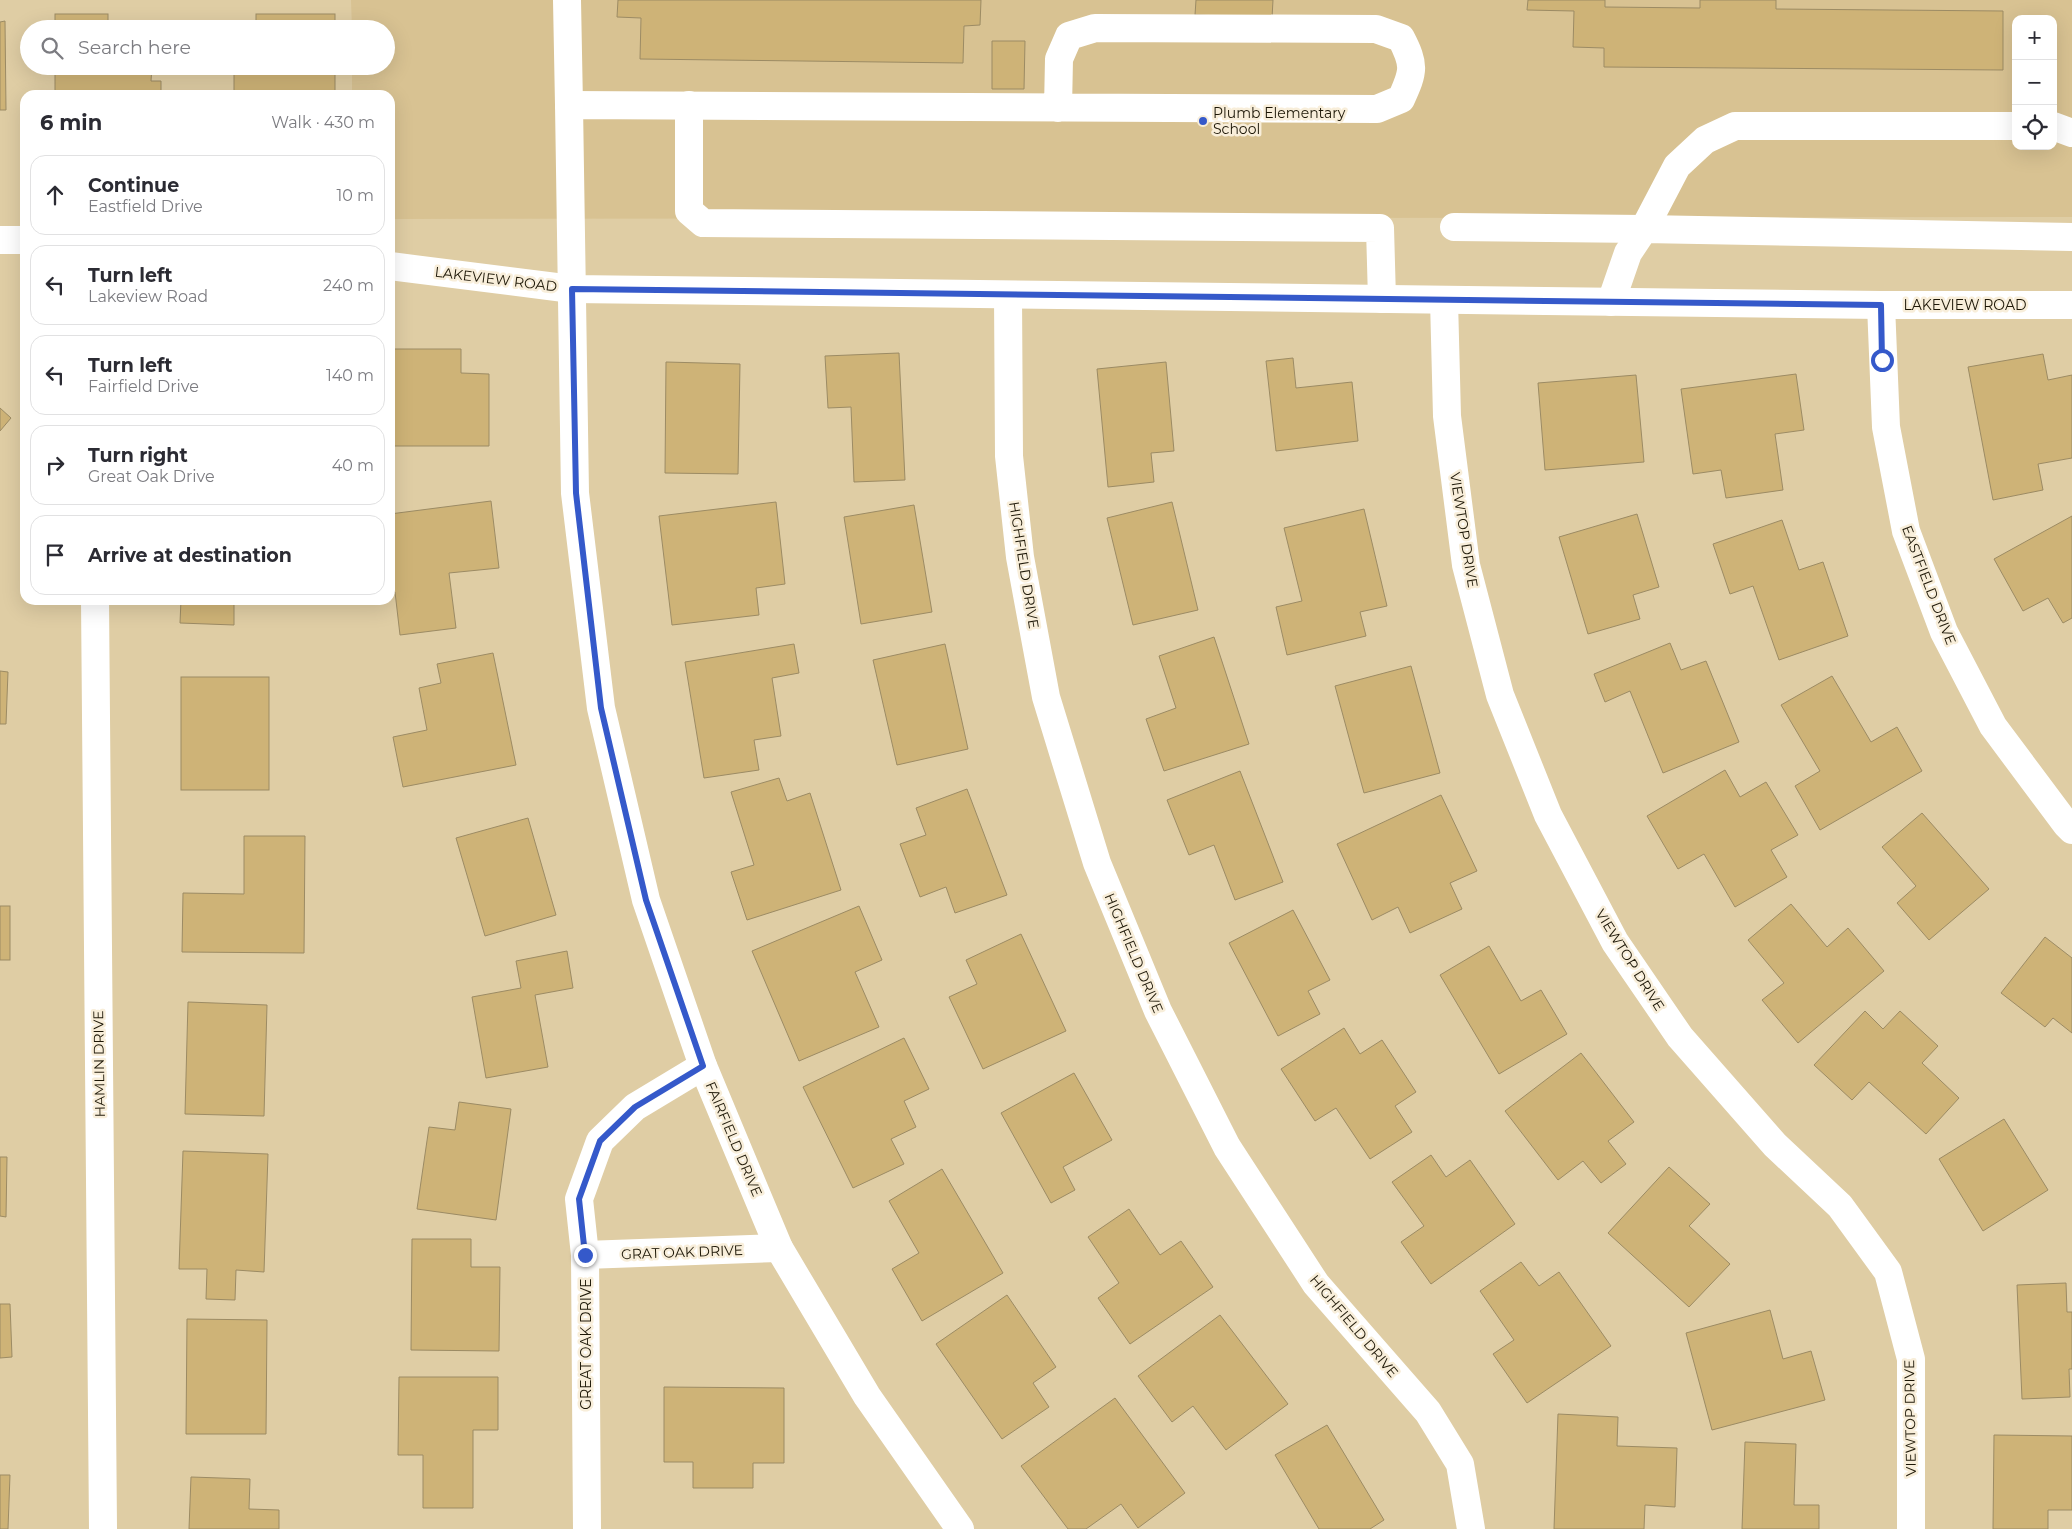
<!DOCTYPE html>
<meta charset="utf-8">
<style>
:root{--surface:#fff;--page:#f7f7f7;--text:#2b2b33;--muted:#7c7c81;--line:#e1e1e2}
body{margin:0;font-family:Montserrat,sans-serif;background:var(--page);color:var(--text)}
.controls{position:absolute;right:15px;top:15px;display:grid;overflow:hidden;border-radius:10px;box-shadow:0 5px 20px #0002}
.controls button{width:45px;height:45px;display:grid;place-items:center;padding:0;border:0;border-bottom:1px solid var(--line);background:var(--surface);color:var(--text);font:25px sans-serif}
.stop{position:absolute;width:15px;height:15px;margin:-11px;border:4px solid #3559ca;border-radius:50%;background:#fff}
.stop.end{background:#3559ca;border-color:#fff;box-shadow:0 1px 5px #0008}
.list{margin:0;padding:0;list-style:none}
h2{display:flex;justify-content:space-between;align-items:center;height:65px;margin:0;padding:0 20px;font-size:21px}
h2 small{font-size:16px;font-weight:400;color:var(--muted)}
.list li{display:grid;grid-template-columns:32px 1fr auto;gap:15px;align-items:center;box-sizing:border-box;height:80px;margin:0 10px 10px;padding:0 10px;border:1px solid var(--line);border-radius:15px}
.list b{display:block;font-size:19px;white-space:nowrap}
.list p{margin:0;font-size:16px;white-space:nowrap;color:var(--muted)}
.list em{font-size:16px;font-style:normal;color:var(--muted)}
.icon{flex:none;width:28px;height:28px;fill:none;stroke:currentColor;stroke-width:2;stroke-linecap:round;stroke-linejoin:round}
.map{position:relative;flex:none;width:2072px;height:1529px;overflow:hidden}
.search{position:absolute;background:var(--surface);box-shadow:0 5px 20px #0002;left:20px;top:20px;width:375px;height:55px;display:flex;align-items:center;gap:12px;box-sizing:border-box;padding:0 18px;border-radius:28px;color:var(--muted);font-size:19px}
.panel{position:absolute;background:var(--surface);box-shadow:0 5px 20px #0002;left:20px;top:90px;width:375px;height:515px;border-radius:15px}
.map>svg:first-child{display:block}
</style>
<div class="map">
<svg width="2072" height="1529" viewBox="0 0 2072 1529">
<rect width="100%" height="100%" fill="#dfcda4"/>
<path fill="#d8c292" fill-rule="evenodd" d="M 351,0 L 2072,0 L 2072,217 L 390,219 L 390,95 L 352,95 L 352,66 L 386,66 L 386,29 L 352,29 ZM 2016,19 L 2053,19 L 2053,146 L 2016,146 Z"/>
<g fill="#ceb377" stroke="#9c8b64">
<polygon points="618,0 981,0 980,25 964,26 963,63 640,59 641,18 617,17"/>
<polygon points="1196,0 1273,0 1272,18 1195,15"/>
<polygon points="1528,0 1605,0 1605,7 1700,8 1700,0 1776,0 1776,9 2003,11 2003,70 1604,67 1604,48 1573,47 1574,11 1527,10"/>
<rect x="55" y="14" width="53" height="15"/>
<rect x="256" y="14" width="79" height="15"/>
<polygon points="5,21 6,110 0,110 0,22"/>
<polygon points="992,41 1025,41 1024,89 992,89"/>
<polygon points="55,66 152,66 151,81 161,81 161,95 55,95"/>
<polygon points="234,66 335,66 335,91 280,91 280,95 234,95"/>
<polygon points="390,349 461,349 461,373 489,374 489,446 390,446"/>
<polygon points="899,353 905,480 854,482 851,407 828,408 825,356"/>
<polygon points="2043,354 2048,380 2072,375 2072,458 2038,464 2043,490 1993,500 1968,367"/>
<polygon points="1293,358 1296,388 1352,382 1358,441 1276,451 1266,361"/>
<polygon points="666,362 740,364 738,474 665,473"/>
<polygon points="1166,362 1174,451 1151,453 1154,482 1108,487 1097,369"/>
<polygon points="1796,374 1804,430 1775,434 1783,490 1726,498 1721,470 1693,474 1681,389"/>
<polygon points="1636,375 1644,462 1545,470 1538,383"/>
<polygon points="0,408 11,418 0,431"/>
<polygon points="491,501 499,568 449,573 456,628 400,635 395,592 390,593 390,514"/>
<polygon points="776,502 785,584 756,588 759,615 672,625 659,516"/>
<polygon points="1172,502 1198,610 1133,625 1107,518"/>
<polygon points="914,505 932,612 861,624 844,517"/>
<polygon points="1364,509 1387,606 1360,612 1366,636 1287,655 1276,607 1302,601 1284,528"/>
<polygon points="1637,514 1659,587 1633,595 1640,619 1588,634 1559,537"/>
<polygon points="2072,516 2072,618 2063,623 2048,598 2023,611 1994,559"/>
<polygon points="1782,520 1799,570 1823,562 1848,636 1779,660 1753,586 1730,594 1713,544"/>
<polygon points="181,600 234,600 234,625 180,623"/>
<polygon points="1214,637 1249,744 1164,771 1146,719 1176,708 1159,656"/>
<polygon points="1670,643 1681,670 1706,661 1739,742 1663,773 1630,691 1605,702 1594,674"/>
<polygon points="794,644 799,673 772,678 781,736 754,740 759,770 704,778 685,662"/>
<polygon points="945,644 968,749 897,765 873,660"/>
<polygon points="493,653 516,765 403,787 393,737 427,730 419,688 441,683 437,664"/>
<polygon points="1411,666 1440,773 1364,793 1335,686"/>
<polygon points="0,671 8,672 6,724 0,724"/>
<polygon points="1832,676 1871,742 1897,727 1922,771 1820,830 1795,786 1820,771 1781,705"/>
<rect x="181" y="677" width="88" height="113"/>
<polygon points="1725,770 1740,797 1766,782 1798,835 1771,850 1787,877 1735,907 1704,854 1678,869 1647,816"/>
<polygon points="1240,771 1283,882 1235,900 1214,845 1189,855 1167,800"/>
<polygon points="779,778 787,801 810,793 841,890 747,920 731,872 754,865 731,792"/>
<polygon points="967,789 1007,895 955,913 946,887 920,897 900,844 926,835 916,808"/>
<polygon points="1441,795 1477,871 1450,883 1462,909 1410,933 1398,907 1372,920 1337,844"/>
<polygon points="1922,813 1989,889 1929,940 1897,903 1916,886 1882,847"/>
<polygon points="528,818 556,915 485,936 456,838"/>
<polygon points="244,836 305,836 304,953 182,952 183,893 244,894"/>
<polygon points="1791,904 1827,947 1848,928 1884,971 1798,1043 1762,1000 1784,983 1748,940"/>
<rect x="0" y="906" width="10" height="54"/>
<polygon points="859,906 882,960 855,972 879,1027 799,1061 752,951"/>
<polygon points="1293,910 1330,980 1308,991 1320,1014 1278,1036 1229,943"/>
<polygon points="1021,934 1066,1031 983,1069 949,997 977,984 966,960"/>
<polygon points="2045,937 2072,958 2072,1033 2053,1018 2045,1027 2001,993"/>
<polygon points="1489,946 1521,1001 1541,990 1567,1034 1499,1074 1440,975"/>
<polygon points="567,951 573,988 535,995 548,1067 486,1078 472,997 521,988 516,961"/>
<polygon points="188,1002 267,1005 264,1116 185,1114"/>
<polygon points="1865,1011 1883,1029 1900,1011 1938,1046 1922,1063 1959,1098 1926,1134 1869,1082 1852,1100 1814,1065"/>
<polygon points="1344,1028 1360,1054 1382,1040 1416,1092 1395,1106 1412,1132 1370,1159 1336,1108 1315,1121 1281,1069"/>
<polygon points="904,1038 929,1089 904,1101 916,1127 891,1139 904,1164 853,1188 803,1087"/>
<polygon points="1581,1053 1634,1122 1608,1141 1626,1164 1601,1183 1583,1161 1558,1180 1505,1111"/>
<polygon points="1074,1073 1112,1140 1063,1167 1075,1190 1051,1203 1001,1113"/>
<polygon points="459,1102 511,1109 496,1220 417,1209 429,1127 455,1130"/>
<polygon points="2004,1119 2048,1190 1983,1231 1939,1159"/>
<polygon points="183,1151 268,1154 264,1272 236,1270 235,1300 206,1299 207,1269 179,1269"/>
<polygon points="1431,1155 1446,1177 1470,1160 1515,1224 1431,1284 1401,1242 1424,1226 1392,1182"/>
<polygon points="0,1157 7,1157 6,1217 0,1216"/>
<polygon points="1669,1167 1710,1204 1689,1226 1730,1264 1689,1307 1608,1233"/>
<polygon points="942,1169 1003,1273 922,1321 892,1269 919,1253 889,1201"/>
<polygon points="1129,1209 1160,1255 1181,1241 1213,1287 1130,1344 1098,1298 1119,1283 1088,1237"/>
<polygon points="412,1239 471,1239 471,1267 500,1267 499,1351 411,1350"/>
<polygon points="1521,1262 1539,1286 1559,1272 1611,1346 1527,1403 1493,1354 1514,1340 1480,1291"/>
<polygon points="2066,1283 2067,1312 2072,1312 2072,1369 2069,1369 2070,1397 2022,1399 2017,1285"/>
<polygon points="1007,1295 1056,1367 1033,1383 1049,1407 1002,1439 936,1344"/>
<polygon points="0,1304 10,1304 12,1357 0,1358"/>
<polygon points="1770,1310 1783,1359 1811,1351 1825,1400 1712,1430 1686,1333"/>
<polygon points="1220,1315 1288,1404 1226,1450 1193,1406 1172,1422 1138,1376"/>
<polygon points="187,1319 267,1320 266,1434 186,1434"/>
<polygon points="399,1377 498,1377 498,1430 473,1430 473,1508 423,1508 423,1455 398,1455"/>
<polygon points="664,1387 784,1388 784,1463 753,1463 753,1488 693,1488 693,1462 664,1462"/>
<polygon points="1115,1398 1185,1493 1138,1528 1121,1504 1086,1529 1068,1529 1021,1466"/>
<polygon points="1558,1414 1618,1417 1617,1446 1677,1448 1675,1507 1645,1505 1644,1529 1554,1529"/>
<polygon points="1327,1425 1384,1520 1370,1529 1319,1529 1275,1455"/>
<polygon points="1994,1435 2072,1436 2072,1510 2048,1510 2048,1529 1993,1529"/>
<polygon points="1745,1442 1796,1444 1794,1505 1819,1505 1819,1529 1742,1529"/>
<polygon points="0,1475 10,1475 8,1529 0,1529"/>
<polygon points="191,1477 250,1479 249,1509 279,1510 279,1529 189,1529"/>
</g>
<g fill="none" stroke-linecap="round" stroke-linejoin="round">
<g stroke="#fff" stroke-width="28">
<polyline points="567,0 569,105"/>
<polyline points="689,105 689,211 703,223 1380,228 1382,299"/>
<polyline points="2053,126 2072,133"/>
<polyline points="1454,227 1644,229 1677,166 1705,140 1735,126 2016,126"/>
<polyline points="0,240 25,240"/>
<polyline points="390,266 572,289 1881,305 2072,305"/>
<polyline points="1008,295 1009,456 1020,557 1046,697 1097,863 1158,1011 1227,1147 1316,1284 1428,1412 1460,1464 1471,1529"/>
<polyline points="1444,300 1447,416 1466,565 1500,695 1548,815 1615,942 1680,1037 1775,1145 1840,1206 1888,1272 1911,1359 1911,1529"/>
<polyline points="1611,302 1628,253 1644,229 2072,237"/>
<polyline points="1881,305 1886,427 1906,531 1944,632 1993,726 2066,824 2072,830"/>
<polyline points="95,600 103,1529"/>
<polyline points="585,1255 779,1248"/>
<polyline points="587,1529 585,1255 579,1199 600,1141 635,1107 703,1066"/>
<path d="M 960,1529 L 867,1396 L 779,1248 L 703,1066 L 646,900 L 601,708 L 575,493 L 569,105 C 839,105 1108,108 1377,109 L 1401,99 C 1414,71 1415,65 1401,38 L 1376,29 L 1095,28 L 1069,36 L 1059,59 L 1058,108"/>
</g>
</g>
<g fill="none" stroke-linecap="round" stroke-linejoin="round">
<polyline stroke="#3559ca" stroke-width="6" points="585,1255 579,1199 600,1141 635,1107 703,1066 646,900 601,708 576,493 572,289 1881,305 1882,360"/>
</g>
<circle fill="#3559ca" stroke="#f8eeda" stroke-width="2" cx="1203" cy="121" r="5"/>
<g text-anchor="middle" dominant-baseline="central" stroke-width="5" stroke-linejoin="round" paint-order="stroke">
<g font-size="14" fill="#1d1707" stroke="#f8eeda" text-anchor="start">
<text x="1213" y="113">Plumb Elementary<tspan x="1213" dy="16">School</tspan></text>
</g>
<g font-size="14" fill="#1d1707" stroke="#f8eeda">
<text transform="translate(496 279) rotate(7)">LAKEVIEW ROAD</text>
<text x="1965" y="305">LAKEVIEW ROAD</text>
<text transform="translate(1464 530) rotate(81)">VIEWTOP DRIVE</text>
<text transform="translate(1024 565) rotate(81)">HIGHFIELD DRIVE</text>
<text transform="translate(1929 585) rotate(69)">EASTFIELD DRIVE</text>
<text transform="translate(1134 953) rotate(67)">HIGHFIELD DRIVE</text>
<text transform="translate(1630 960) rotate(58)">VIEWTOP DRIVE</text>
<text transform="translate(99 1064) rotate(-91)">HAMLIN DRIVE</text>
<text transform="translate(734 1139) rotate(67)">FAIRFIELD DRIVE</text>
<text transform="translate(682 1252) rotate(-2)">GRAT OAK DRIVE</text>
<text transform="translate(1354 1326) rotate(50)">HIGHFIELD DRIVE</text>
<text transform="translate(586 1344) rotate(-90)">GREAT OAK DRIVE</text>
<text transform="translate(1910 1418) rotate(-91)">VIEWTOP DRIVE</text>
</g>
</g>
</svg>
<div class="controls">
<button>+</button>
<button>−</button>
<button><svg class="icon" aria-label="locate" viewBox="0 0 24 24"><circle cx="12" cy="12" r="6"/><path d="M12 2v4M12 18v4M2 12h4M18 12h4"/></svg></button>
</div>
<div class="stop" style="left:1882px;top:360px"></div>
<div class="stop end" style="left:585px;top:1255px"></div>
<div class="search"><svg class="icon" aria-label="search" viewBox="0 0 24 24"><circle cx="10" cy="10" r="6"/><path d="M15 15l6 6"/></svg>Search here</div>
<section class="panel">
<h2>6 min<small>Walk · 430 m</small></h2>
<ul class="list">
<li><svg class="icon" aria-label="ahead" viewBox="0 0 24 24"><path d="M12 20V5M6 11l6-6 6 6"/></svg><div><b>Continue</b><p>Eastfield Drive</p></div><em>10 m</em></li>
<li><svg class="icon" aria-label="left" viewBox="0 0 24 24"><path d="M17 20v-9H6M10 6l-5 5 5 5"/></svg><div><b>Turn left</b><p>Lakeview Road</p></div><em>240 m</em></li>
<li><svg class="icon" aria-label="left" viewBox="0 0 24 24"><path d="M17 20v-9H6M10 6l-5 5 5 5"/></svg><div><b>Turn left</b><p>Fairfield Drive</p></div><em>140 m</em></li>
<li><svg class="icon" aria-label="right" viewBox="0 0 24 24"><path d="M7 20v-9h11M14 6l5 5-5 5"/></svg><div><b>Turn right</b><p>Great Oak Drive</p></div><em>40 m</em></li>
<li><svg class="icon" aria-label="arrive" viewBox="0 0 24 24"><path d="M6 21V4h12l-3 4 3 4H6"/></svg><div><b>Arrive at destination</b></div></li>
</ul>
</section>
</div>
